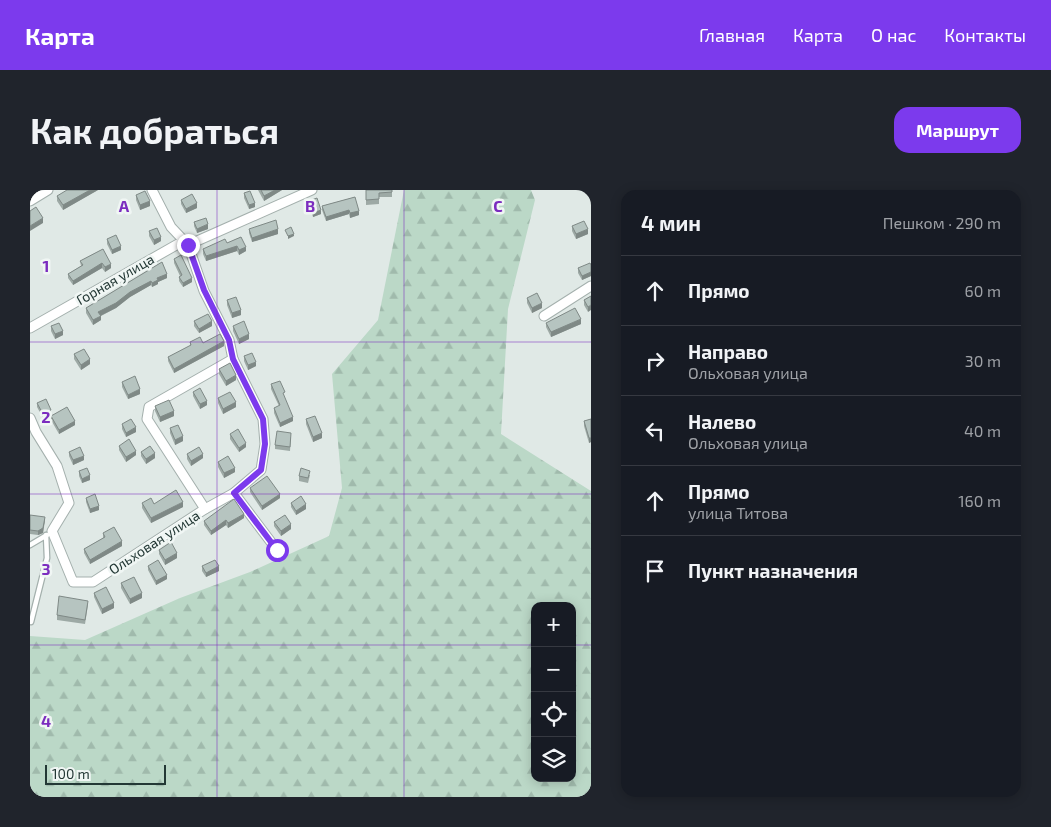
<!DOCTYPE html>
<html lang="ru">
<meta charset="utf-8">
<style>
:root{--surface:#171b24;--page:#20242c;--text:#f1f3f6;--muted:#9ea1a6;--line:#363941;--accent:#7c3aed}
body{margin:0;font-family:"Exo 2",sans-serif;background:var(--page);color:var(--text)}
.controls{position:absolute;right:15px;bottom:15px;display:grid;overflow:hidden;border-radius:10px;box-shadow:0 2px 12px #0003}
.controls button{width:45px;height:45px;display:grid;place-items:center;padding:0;border:0;border-bottom:1px solid var(--line);background:var(--surface);color:var(--text);font:25px sans-serif}
.scale{position:absolute;left:15px;bottom:12px;width:121px;box-sizing:border-box;padding-left:5px;border:2px solid #233835;border-top:0;font-size:14px;line-height:18px;white-space:nowrap;color:#233835;-webkit-text-stroke:4px #f0f6f4;paint-order:stroke}
.stop{position:absolute;width:15px;height:15px;margin:-11px;border:4px solid #7c3aed;border-radius:50%;background:#fff}
.stop.end{background:#7c3aed;border-color:#fff;box-shadow:0 1px 5px #0008}
.list{margin:0;padding:0;list-style:none}
h2{display:flex;justify-content:space-between;align-items:center;height:65px;margin:0;padding:0 20px;font-size:21px}
h2 small{font-size:16px;font-weight:400;color:var(--muted)}
.list li{display:grid;grid-template-columns:32px 1fr auto;gap:15px;align-items:center;box-sizing:border-box;height:70px;padding:0 20px;border-top:1px solid var(--line)}
.list b{display:block;font-size:19px;white-space:nowrap}
.list p{margin:0;font-size:16px;white-space:nowrap;color:var(--muted)}
.list em{font-size:16px;font-style:normal;color:var(--muted)}
.icon{flex:none;width:28px;height:28px;fill:none;stroke:currentColor;stroke-width:2;stroke-linecap:round;stroke-linejoin:round}
.map{position:relative;flex:none;width:561px;height:607px;overflow:hidden;border-radius:15px}
header{display:flex;align-items:center;gap:30px;box-sizing:border-box;height:70px;padding:0 25px;background:var(--accent);color:#fff}
header strong{font-size:24px}
nav{display:flex;gap:28px;margin-inline-start:auto;font-size:18px}
.intro{display:flex;align-items:center;justify-content:space-between;box-sizing:border-box;height:120px;padding:0 30px}
h1{margin:0;font-size:35px}
.button{padding:12px 22px;border-radius:15px;background:var(--accent);color:#fff;font-size:18px;font-weight:700}
main{display:flex;gap:30px;padding:0 30px}
aside{flex:1;background:var(--surface);border-radius:15px;box-shadow:0 2px 12px #0003}
.map>svg:first-child{display:block}
</style>
<header>
<strong>Карта</strong>
<nav><a>Главная</a><a>Карта</a><a>О нас</a><a>Контакты</a></nav>
</header>
<div class="intro"><h1>Как добраться</h1><a class="button">Маршрут</a></div>
<main>
<div class="map">
<svg width="561" height="607" viewBox="0 0 561 607">
<defs>
<pattern id="forest-firs" width="22" height="20" patternUnits="userSpaceOnUse" patternTransform="scale(1.25)"><rect width="22" height="20" fill="#bbd8c7"/><path d="M5 1l3.5 6h-7zM16 11l3.5 6h-7z" fill="#a0baac"/></pattern>
</defs>
<rect width="100%" height="100%" fill="#e0e9e6"/>
<path fill="url(#forest-firs)" fill-rule="evenodd" d="M 374,0 L 501,0 L 505,10 L 478,119 L 471,244 L 561,301 L 561,607 L 0,607 L 0,446 L 55,450 L 150,408 L 220,382 L 299,346 L 312,298 L 302,184 L 348,130 ZM 505,416 L 542,416 L 542,588 L 505,588 Z"/>
<g fill="none" stroke-linecap="round" stroke-linejoin="round">
<defs>
<g id="service">
<polyline points="0,355 17,345"/>
<polyline points="1,432 17,368 16,345"/>
</g>
<g id="minor">
<polyline points="0,11 18,0"/>
<polyline points="514,126 561,96"/>
<polyline points="0,138 148,54 158,55 282,0"/>
<polyline points="0,228 6,242 27,276 39,313 22,341 43,392 63,392 175,319 204,303 231,280 235,254 233,229 203,169 199,150 174,101 158,55 141,37 122,0"/>
<polyline points="204,303 247,360"/>
<polyline points="175,319 117,229 119,217 203,169"/>
</g>
</defs>
<use href="#service" stroke="#a4b0ad" stroke-width="7"/>
<use href="#minor" stroke="#a4b0ad" stroke-width="11"/>
<use href="#service" stroke="#fff" stroke-width="4.5"/>
<use href="#minor" stroke="#fff" stroke-width="9"/>
</g>
<g fill="#9da9a5">
<polygon points="68,0 33,20 27,11 27,6"/>
<polygon points="228,0 252,0 234,11"/>
<polygon points="336,0 362,2 362,7 349,7 349,14 336,15"/>
<polygon points="214,3 225,17 219,19 214,8"/>
<polygon points="106,5 120,16 110,20 106,10"/>
<polygon points="325,7 329,25 320,28 319,24 296,31 292,20 292,16"/>
<polygon points="151,10 167,18 156,23 151,14"/>
<polygon points="279,11 291,24 283,27 279,15"/>
<polygon points="164,32 178,39 167,43 164,36"/>
<polygon points="542,36 558,44 546,49 542,41"/>
<polygon points="219,39 248,44 222,52 219,43"/>
<polygon points="119,41 131,51 124,55 119,46"/>
<polygon points="211,47 216,61 209,65 207,61 176,71 173,64 173,59 197,53"/>
<polygon points="77,49 91,60 82,64 77,54"/>
<polygon points="73,59 81,78 75,82 72,78 43,95 38,88 38,84 51,76 50,71"/>
<polygon points="144,69 162,92 153,97 149,91 149,87 150,86 144,73"/>
<polygon points="132,72 137,88 128,92 128,94 122,97 121,95 100,107 86,118 71,126 71,130 63,135 56,123 56,118"/>
<polygon points="561,75 561,86 552,90 548,83 548,78"/>
<polygon points="561,106 558,122 554,115 554,110"/>
<polygon points="497,108 512,118 502,123 497,113"/>
<polygon points="197,110 211,125 202,128 197,115"/>
<polygon points="164,131 182,136 169,143 164,136"/>
<polygon points="516,133 551,134 521,147 516,137"/>
<polygon points="21,136 33,145 25,149 21,141"/>
<polygon points="203,136 219,149 209,154 203,141"/>
<polygon points="160,152 173,153 194,156 144,183 138,171 138,167 160,156"/>
<polygon points="44,164 60,174 51,180 44,169"/>
<polygon points="214,166 226,176 218,180 214,171"/>
<polygon points="189,179 206,190 196,196 189,184"/>
<polygon points="92,192 110,204 98,209 92,197"/>
<polygon points="241,194 255,207 254,207 263,231 250,237 244,223 244,218 249,216 241,199"/>
<polygon points="163,202 177,215 170,219 163,206"/>
<polygon points="188,208 206,217 193,224 188,213"/>
<polygon points="7,213 21,224 13,228 7,217"/>
<polygon points="125,216 144,226 130,232 125,221"/>
<polygon points="21,226 45,235 29,244 21,230"/>
<polygon points="276,229 292,248 283,252 276,234"/>
<polygon points="561,229 561,252 559,253 554,236 554,231"/>
<polygon points="92,234 106,242 96,247 92,239"/>
<polygon points="140,238 153,251 145,255 140,243"/>
<polygon points="200,244 216,257 209,262 200,249"/>
<polygon points="261,247 260,261 245,259 245,255"/>
<polygon points="89,256 106,265 96,272 89,260"/>
<polygon points="39,262 54,270 43,275 39,266"/>
<polygon points="111,262 125,268 116,274 111,266"/>
<polygon points="157,264 173,268 161,276 157,269"/>
<polygon points="188,272 205,282 194,288 188,277"/>
<polygon points="49,281 60,290 52,293 49,286"/>
<polygon points="280,285 278,293 269,291 269,286"/>
<polygon points="220,298 250,308 232,320 220,302"/>
<polygon points="56,308 69,320 60,323 56,312"/>
<polygon points="112,313 124,314 153,317 121,333 112,318"/>
<polygon points="261,313 276,319 266,325 261,317"/>
<polygon points="0,325 15,331 13,343 8,345 0,344"/>
<polygon points="214,328 198,338 196,335 181,345 174,335 174,331"/>
<polygon points="244,332 261,339 251,346 244,336"/>
<polygon points="73,343 92,356 60,374 54,363 54,359 73,348"/>
<polygon points="129,360 147,368 135,375 129,364"/>
<polygon points="118,376 137,389 126,395 118,380"/>
<polygon points="172,376 189,381 176,387 172,381"/>
<polygon points="91,393 112,408 100,414 91,398"/>
<polygon points="64,403 84,418 72,424 64,407"/>
<polygon points="58,415 55,434 27,430 27,425"/>
</g>
<g fill="#7f8986">
<polygon points="60,0 68,0 33,20 33,15"/>
<polygon points="245,0 252,0 234,11 234,6"/>
<polygon points="120,11 120,16 110,20 110,15"/>
<polygon points="167,13 167,18 156,23 156,19"/>
<polygon points="225,13 225,17 219,19 219,15"/>
<polygon points="291,20 291,24 283,27 283,23"/>
<polygon points="319,20 319,24 296,31 296,27"/>
<polygon points="329,21 329,25 320,28 320,23"/>
<polygon points="13,28 13,33 0,41 0,36"/>
<polygon points="178,34 178,39 167,43 167,39"/>
<polygon points="248,39 248,44 222,52 222,48"/>
<polygon points="558,39 558,44 546,49 546,44"/>
<polygon points="264,44 264,46 258,49 258,46"/>
<polygon points="131,47 131,51 124,55 124,50"/>
<polygon points="91,56 91,60 82,64 82,60"/>
<polygon points="207,56 207,61 176,71 176,66"/>
<polygon points="216,57 216,61 209,65 209,60"/>
<polygon points="72,73 72,78 43,95 43,91"/>
<polygon points="81,74 81,78 75,82 75,77"/>
<polygon points="561,82 561,86 552,90 552,86"/>
<polygon points="137,84 137,88 128,92 128,94 122,97 122,93 127,88"/>
<polygon points="162,88 162,92 153,97 153,93"/>
<polygon points="121,91 121,95 100,107 86,118 68,127 68,122 100,102"/>
<polygon points="512,113 512,118 502,123 502,118"/>
<polygon points="561,115 561,120 558,122 558,117"/>
<polygon points="211,120 211,125 202,128 202,123"/>
<polygon points="71,126 71,130 63,135 63,130"/>
<polygon points="551,129 551,134 521,147 521,142"/>
<polygon points="182,131 182,136 169,143 169,139"/>
<polygon points="33,141 33,145 25,149 25,144"/>
<polygon points="219,144 219,149 209,154 209,149"/>
<polygon points="194,151 194,156 144,183 144,179"/>
<polygon points="60,169 60,174 51,180 51,175"/>
<polygon points="226,172 226,176 218,180 218,175"/>
<polygon points="206,185 206,190 196,196 196,191"/>
<polygon points="110,199 110,204 98,209 98,205"/>
<polygon points="177,211 177,215 170,219 170,214"/>
<polygon points="206,212 206,217 193,224 193,219"/>
<polygon points="21,220 21,224 13,228 13,224"/>
<polygon points="144,221 144,226 130,232 130,227"/>
<polygon points="263,227 263,231 250,237 250,233"/>
<polygon points="45,231 45,235 29,244 29,240"/>
<polygon points="106,237 106,242 96,247 96,243"/>
<polygon points="292,243 292,248 283,252 283,247"/>
<polygon points="153,246 153,251 145,255 145,250"/>
<polygon points="559,248 561,248 561,252 559,253"/>
<polygon points="216,253 216,257 209,262 209,258"/>
<polygon points="106,261 106,265 96,272 96,267"/>
<polygon points="125,263 125,268 116,274 116,269"/>
<polygon points="173,264 173,268 161,276 161,271"/>
<polygon points="54,266 54,270 43,275 43,270"/>
<polygon points="205,278 205,282 194,288 194,283"/>
<polygon points="60,285 60,290 52,293 52,289"/>
<polygon points="250,304 250,308 232,320 232,316"/>
<polygon points="153,312 153,317 121,333 121,328"/>
<polygon points="276,314 276,319 266,325 266,321"/>
<polygon points="69,316 69,320 60,323 60,319"/>
<polygon points="214,324 214,328 198,338 198,333"/>
<polygon points="15,327 13,343 8,345 8,341"/>
<polygon points="196,330 196,335 181,345 181,341"/>
<polygon points="261,334 261,339 251,346 251,341"/>
<polygon points="92,351 92,356 60,374 60,370"/>
<polygon points="147,363 147,368 135,375 135,370"/>
<polygon points="189,376 189,381 176,387 176,383"/>
<polygon points="137,385 137,389 126,395 126,391"/>
<polygon points="112,403 112,408 100,414 100,409"/>
<polygon points="84,413 84,418 72,424 72,419"/>
</g>
<g fill="#b6c4c0" stroke="#7f8986">
<polygon points="37,0 60,0 33,15 27,6"/>
<polygon points="231,0 245,0 234,6"/>
<polygon points="336,0 362,0 362,2 349,3 349,9 336,10"/>
<polygon points="115,1 120,11 110,15 106,5"/>
<polygon points="220,1 225,13 219,15 214,3"/>
<polygon points="162,4 167,13 156,19 151,10"/>
<polygon points="325,7 329,21 320,23 319,20 296,27 292,16"/>
<polygon points="287,8 291,20 283,23 279,11"/>
<polygon points="6,17 13,28 0,36 0,21"/>
<polygon points="176,28 178,34 167,39 164,32"/>
<polygon points="246,30 248,39 222,48 219,39"/>
<polygon points="554,31 558,39 546,44 542,36"/>
<polygon points="261,37 264,44 258,46 255,40"/>
<polygon points="127,38 131,47 124,50 119,41"/>
<polygon points="86,45 91,56 82,60 77,49"/>
<polygon points="211,47 216,57 209,60 207,56 176,66 173,59 195,49 197,53"/>
<polygon points="73,59 81,74 75,77 72,73 43,91 38,84 53,75 50,71"/>
<polygon points="151,65 162,88 153,93 149,87 152,85 144,69"/>
<polygon points="132,72 137,84 127,88 128,90 122,93 121,91 100,102 86,113 68,122 71,126 63,130 56,118"/>
<polygon points="560,73 561,75 561,82 552,86 548,78"/>
<polygon points="507,103 512,113 502,118 497,108"/>
<polygon points="561,106 561,115 558,117 554,110"/>
<polygon points="206,107 211,120 202,123 197,110"/>
<polygon points="545,118 551,129 521,142 516,133"/>
<polygon points="178,124 182,131 169,139 164,131"/>
<polygon points="214,131 219,144 209,149 203,136"/>
<polygon points="29,133 33,141 25,144 21,136"/>
<polygon points="190,144 194,151 144,179 138,167 161,155 160,152 170,147 173,153"/>
<polygon points="54,159 60,169 51,175 44,164"/>
<polygon points="222,163 226,172 218,175 214,166"/>
<polygon points="200,173 206,185 196,191 189,179"/>
<polygon points="105,186 110,199 98,205 92,192"/>
<polygon points="250,191 255,202 253,203 263,227 250,233 244,218 250,215 241,194"/>
<polygon points="170,198 177,211 170,214 163,202"/>
<polygon points="200,202 206,212 193,219 188,208"/>
<polygon points="16,209 21,220 13,224 7,213"/>
<polygon points="139,210 144,221 130,227 125,216"/>
<polygon points="37,217 45,231 29,240 21,226"/>
<polygon points="285,226 292,243 283,247 276,229"/>
<polygon points="101,229 106,237 96,243 92,234"/>
<polygon points="561,229 561,248 559,248 554,231"/>
<polygon points="148,235 153,246 145,250 140,238"/>
<polygon points="208,239 216,253 209,258 200,244"/>
<polygon points="247,241 261,243 260,257 245,255"/>
<polygon points="99,249 106,261 96,267 89,256"/>
<polygon points="120,256 125,263 116,269 111,262"/>
<polygon points="50,257 54,266 43,270 39,262"/>
<polygon points="169,257 173,264 161,271 157,264"/>
<polygon points="198,266 205,278 194,283 188,272"/>
<polygon points="57,278 60,285 52,289 49,281"/>
<polygon points="271,278 280,281 278,288 269,286"/>
<polygon points="237,286 250,304 232,316 220,298"/>
<polygon points="146,300 153,312 121,328 112,313 121,308 124,314"/>
<polygon points="65,304 69,316 60,319 56,308"/>
<polygon points="271,306 276,314 266,321 261,313"/>
<polygon points="204,309 214,324 198,333 196,330 181,341 174,331"/>
<polygon points="0,325 15,327 13,338 8,341 0,340"/>
<polygon points="255,325 261,334 251,341 244,332"/>
<polygon points="84,337 92,351 60,370 54,359 75,347 73,343"/>
<polygon points="141,352 147,363 135,370 129,360"/>
<polygon points="128,370 137,385 126,391 118,376"/>
<polygon points="185,370 189,376 176,383 172,376"/>
<polygon points="104,387 112,403 100,409 91,393"/>
<polygon points="76,397 84,413 72,419 64,403"/>
<polygon points="29,406 58,411 55,430 27,425"/>
</g>
<g fill="none" stroke-linecap="round" stroke-linejoin="round">
<polyline stroke="#7c3aed" stroke-width="6" points="158,55 174,100 199,150 203,169 233,229 235,254 231,280 204,303 247,360"/>
</g>
<path fill="none" stroke="#7b2cbf" stroke-width="1" stroke-opacity="0.55" d="M 187,0 L 187,607M 374,0 L 374,607M 0,152 L 561,152M 0,304 L 561,304M 0,455 L 505,455M 542,455 L 561,455"/>
<g text-anchor="middle" dominant-baseline="central" stroke-width="5" stroke-linejoin="round" paint-order="stroke">
<g font-size="14" fill="#233835" stroke="#f0f6f4">
<text transform="translate(85 89) rotate(-30)">Горная улица</text>
<text transform="translate(124 352) rotate(-33)">Ольховая улица</text>
</g>
</g>
<g font-size="16" text-anchor="middle" font-weight="bold" fill="#7b2cbf" stroke="#f0f6f4" stroke-width="5" stroke-linejoin="round" paint-order="stroke">
<text x="94" y="22">A</text>
<text x="280" y="22">B</text>
<text x="468" y="22">C</text>
<text x="16" y="82">1</text>
<text x="16" y="233">2</text>
<text x="16" y="385">3</text>
<text x="16" y="537">4</text>
</g>
</svg>
<div class="controls">
<button>+</button>
<button>−</button>
<button><svg class="icon" aria-label="locate" viewBox="0 0 24 24"><circle cx="12" cy="12" r="6"/><path d="M12 2v4M12 18v4M2 12h4M18 12h4"/></svg></button>
<button><svg class="icon" aria-label="layers" viewBox="0 0 24 24"><path d="M12 4l9 5-9 5-9-5zM3 14l9 5 9-5"/></svg></button>
</div>
<div class="scale">100 m</div>
<div class="stop" style="left:247px;top:360px"></div>
<div class="stop end" style="left:158px;top:55px"></div>
</div>
<aside>
<h2>4 мин<small>Пешком · 290 m</small></h2>
<ul class="list">
<li><svg class="icon" aria-label="ahead" viewBox="0 0 24 24"><path d="M12 20V5M6 11l6-6 6 6"/></svg><div><b>Прямо</b></div><em>60 m</em></li>
<li><svg class="icon" aria-label="right" viewBox="0 0 24 24"><path d="M7 20v-9h11M14 6l5 5-5 5"/></svg><div><b>Направо</b><p>Ольховая улица</p></div><em>30 m</em></li>
<li><svg class="icon" aria-label="left" viewBox="0 0 24 24"><path d="M17 20v-9H6M10 6l-5 5 5 5"/></svg><div><b>Налево</b><p>Ольховая улица</p></div><em>40 m</em></li>
<li><svg class="icon" aria-label="ahead" viewBox="0 0 24 24"><path d="M12 20V5M6 11l6-6 6 6"/></svg><div><b>Прямо</b><p>улица Титова</p></div><em>160 m</em></li>
<li><svg class="icon" aria-label="arrive" viewBox="0 0 24 24"><path d="M6 21V4h12l-3 4 3 4H6"/></svg><div><b>Пункт назначения</b></div></li>
</ul>
</aside>
</main>
